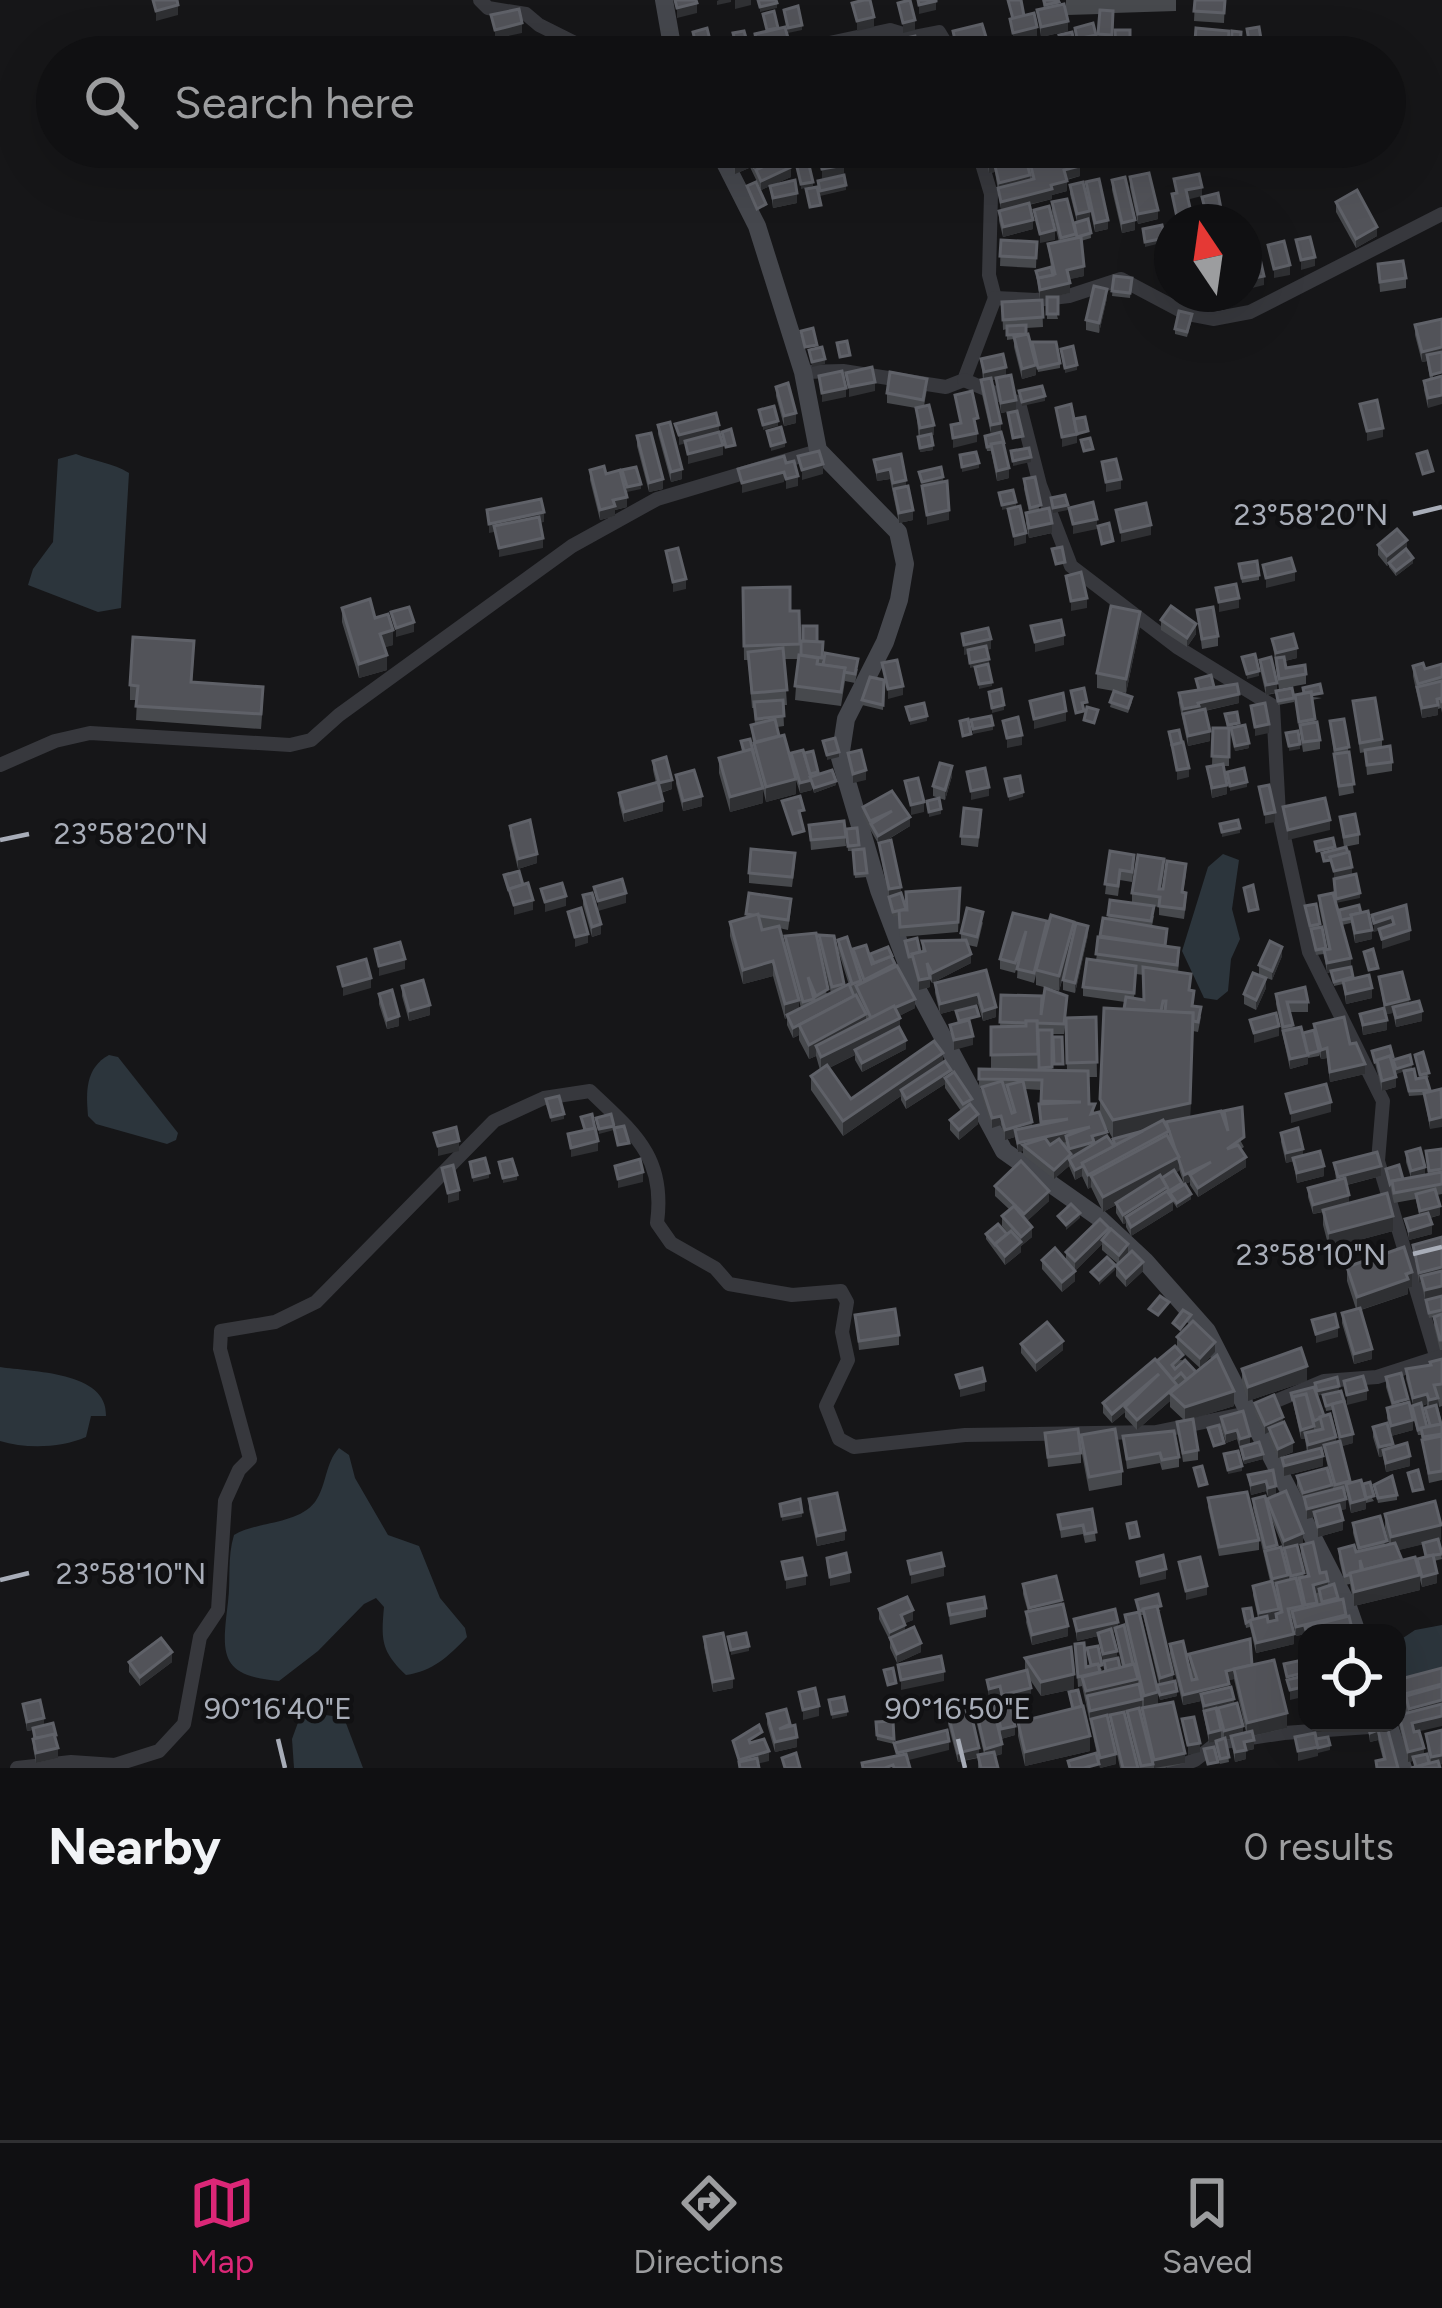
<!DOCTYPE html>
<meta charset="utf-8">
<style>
:root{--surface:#101012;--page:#1e1e20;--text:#f1f3f6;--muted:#9c9d9f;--line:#303032;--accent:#db2777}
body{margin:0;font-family:Figtree,sans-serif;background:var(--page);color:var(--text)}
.controls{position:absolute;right:36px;bottom:36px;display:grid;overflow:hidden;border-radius:24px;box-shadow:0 12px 48px #0002}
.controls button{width:108px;height:108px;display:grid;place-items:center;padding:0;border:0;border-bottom:3px solid var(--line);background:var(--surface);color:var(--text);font:60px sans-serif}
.compass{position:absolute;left:1154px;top:204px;width:108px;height:108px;border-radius:50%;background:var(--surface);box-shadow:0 12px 48px #0002;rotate:347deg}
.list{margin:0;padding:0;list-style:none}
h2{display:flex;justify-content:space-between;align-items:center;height:156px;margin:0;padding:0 48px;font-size:51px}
h2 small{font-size:39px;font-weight:400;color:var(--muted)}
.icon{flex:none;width:66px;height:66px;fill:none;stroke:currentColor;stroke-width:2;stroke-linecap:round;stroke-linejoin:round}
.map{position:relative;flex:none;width:1442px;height:1768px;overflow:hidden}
.search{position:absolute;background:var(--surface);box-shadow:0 12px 48px #0002;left:36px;right:36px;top:36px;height:132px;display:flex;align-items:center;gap:30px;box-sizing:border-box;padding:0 42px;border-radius:66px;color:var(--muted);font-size:45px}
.sheet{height:372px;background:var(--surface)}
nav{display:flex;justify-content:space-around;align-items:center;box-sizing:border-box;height:168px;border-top:3px solid var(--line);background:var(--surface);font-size:33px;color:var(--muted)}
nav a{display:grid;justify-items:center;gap:6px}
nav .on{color:var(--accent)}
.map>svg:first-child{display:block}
</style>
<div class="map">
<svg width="1442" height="1768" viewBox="0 0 1442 1768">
<rect width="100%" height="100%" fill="#161618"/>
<g fill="#2c353c">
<path d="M 76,454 C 94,461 113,463 129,473 L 121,608 L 98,612 L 28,585 L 33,569 L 53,542 L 58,459 Z"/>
<polygon points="1223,854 1239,860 1232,909 1240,939 1231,959 1228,991 1217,1000 1204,998 1182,951 1208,867"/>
<path d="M 109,1055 L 118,1057 L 178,1133 L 176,1140 L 167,1144 L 96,1124 L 88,1116 C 86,1092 85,1068 109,1055 Z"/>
<path d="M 0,1367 C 31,1372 108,1371 106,1416 L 91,1416 L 86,1437 C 61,1448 26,1449 0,1441 Z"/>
<path d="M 339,1448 L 349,1455 L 355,1478 L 388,1535 L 419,1546 L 440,1598 L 465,1628 L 467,1637 C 448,1657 433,1671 406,1675 C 381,1651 381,1640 384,1607 L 376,1598 L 364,1604 L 318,1651 L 279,1681 C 218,1676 222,1653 228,1602 C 231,1579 227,1558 234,1535 C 257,1521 297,1525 315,1502 C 327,1485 325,1463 339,1448 Z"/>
<polygon points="1442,1625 1442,1676 1398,1685 1401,1669 1397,1642 1415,1630"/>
<polygon points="314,1713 344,1718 363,1768 294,1768 292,1739 300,1717"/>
</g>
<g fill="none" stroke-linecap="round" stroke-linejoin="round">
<g stroke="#37383d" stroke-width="14">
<polyline points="480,0 488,8 526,14 539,25 583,47 627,57"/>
<polyline points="764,57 890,30 913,37 939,32 954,57"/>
<polyline points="977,147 991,194 989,275 995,298"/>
<polyline points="803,372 843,371 946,387 964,380 995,298 1036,300 1069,296 1121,279 1187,314 1213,319 1250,312 1442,214"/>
<polyline points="964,380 1019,403 1040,485 1071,566 1177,647 1273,706 1279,814 1309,952 1383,1101 1378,1161 1437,1359"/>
<polyline points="0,765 55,741 90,733 290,745 311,740 339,715 572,546 657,499 811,453"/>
<polyline points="1264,1406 1324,1381 1377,1377 1442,1356"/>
<path d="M 17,1768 L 71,1762 L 115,1765 L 159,1751 L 184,1724 L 200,1637 L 218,1610 L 225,1501 L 239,1470 L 250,1459 L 220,1349 L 221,1331 L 275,1322 L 316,1302 L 494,1121 L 544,1098 L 590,1091 C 634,1133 666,1157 657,1223 L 671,1243 L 715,1268 L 729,1284 L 792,1295 L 841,1291 L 847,1302 L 842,1332 L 848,1360 L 826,1406 L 839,1439 L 854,1447 L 965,1435 L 1156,1432 L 1238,1415"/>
<polyline points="1174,1768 1195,1760 1217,1743 1284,1733 1384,1726"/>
</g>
<g stroke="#45474d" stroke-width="18">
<polyline points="664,0 674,57"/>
<polyline points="717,147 757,226 803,372 818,450 898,532 905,564 899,600 885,642 846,719 840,758 879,890 915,985 1004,1151 1098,1217 1145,1261 1207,1331 1347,1604 1357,1633"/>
<polyline points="1388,1723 1403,1768"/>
</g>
</g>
<g fill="#47494d" fill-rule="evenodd">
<polygon points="1042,0 1058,0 1059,5 1066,10 1066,0 1176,0 1176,11 1113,13 1112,45 1100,44 1101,53 1130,57 1089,57 1088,42 1081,43 1084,57 1072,57 1071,48 1053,57 1052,49 1061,47 1059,35 1074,44 1077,44 1075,28 1098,39 1100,14 1067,15 1068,31 1041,37 1037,10 1044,8"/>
<polygon points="1195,0 1225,0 1224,23 1194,21"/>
<polygon points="724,147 781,147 791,177 772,185 797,203 773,208 770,186 761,190 749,165 749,168 735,174"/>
<polygon points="984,147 1016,147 1019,161 1022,160 1019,147 1039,147 1039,153 1093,156 1079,159 1080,176 1067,180 1067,191 1052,195 1052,199 1029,205 1033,229 1003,237 999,221 999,211 1001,210 995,172 989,173"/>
<polygon points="1237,147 1285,147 1284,160 1261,158 1260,164 1237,162"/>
<polygon points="1130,177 1158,219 1138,224 1130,187"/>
<polygon points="1112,180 1135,230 1122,233 1112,190"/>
<polygon points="1086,182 1108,229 1095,232 1086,192"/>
<polygon points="1070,185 1090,221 1091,238 1081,241 1084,276 1069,279 1070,293 1052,297 1058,319 1047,319 1047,298 1042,300 1043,327 1026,328 1036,375 1022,379 1014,347 1014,339 1007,340 1007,329 1003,330 1002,302 1040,300 1036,271 1051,268 1048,244 1059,242 1052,212 1052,202 1075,232 1077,222 1070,194"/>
<polygon points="1336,202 1377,236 1356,248 1336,212"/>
<polygon points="1001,240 1037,242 1036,268 1000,266"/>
<polygon points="1378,264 1406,278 1406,288 1380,292"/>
<polygon points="1114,276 1132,278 1130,298 1112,296"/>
<polygon points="1107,298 1099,333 1086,330 1086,320"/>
<polygon points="1192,319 1187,337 1175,334 1175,329"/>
<polygon points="1442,319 1428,408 1424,390 1424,381 1430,379 1427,361 1422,362 1415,335 1415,325"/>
<polygon points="1032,342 1060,363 1060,368 1038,372"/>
<polygon points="981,359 1006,376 1016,410 1001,413 996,379 992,380 1009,478 997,481 991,451 987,451 985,441 985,436 991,434 981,390 981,380 983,380"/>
<polygon points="776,387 796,423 784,426 776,396"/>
<polygon points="927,389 924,406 934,435 931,435 933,450 920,452 916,408 887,403 887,393"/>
<polygon points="658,425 682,479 671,482 658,434"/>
<polygon points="637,436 663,489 649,492 637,446"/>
<polygon points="874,460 906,486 913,520 899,523 890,479 877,481"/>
<polygon points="590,470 606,474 627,507 615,510 615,516 600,520 590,480"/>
<polygon points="1024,479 1052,533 1029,538 1026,523 1026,513 1029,512 1024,489"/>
<polygon points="1378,545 1406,550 1413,563 1396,576 1389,567 1389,565 1387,566 1378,555"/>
<polygon points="1239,564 1259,575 1259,580 1242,583"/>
<polygon points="743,588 790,611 799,611 800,655 817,642 823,642 822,665 858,669 855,683 845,681 841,706 795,700 798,659 784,659 787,705 783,705 784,726 777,727 779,736 791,762 791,753 836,785 814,793 812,786 812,790 800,793 796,780 796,794 766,802 763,789 763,803 730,812 719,773 719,758 742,752 741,741 754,754 751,725 755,724 754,708 752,708 748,660 744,660"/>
<polygon points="342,608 375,618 393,645 384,647 387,670 359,678 342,622"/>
<polygon points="1197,610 1218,636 1218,646 1202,649"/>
<polygon points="1161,620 1196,634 1187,647 1161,630"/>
<polygon points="1140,626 1126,693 1116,691 1132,702 1128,713 1110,707 1114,691 1097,688 1097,673"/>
<polygon points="1272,639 1297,658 1285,661 1286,668 1306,674 1306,684 1279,689"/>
<polygon points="194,655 192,682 263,702 261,729 136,720 137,700 130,700 130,685"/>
<polygon points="1260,660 1277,691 1294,698 1294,702 1278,705 1277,693 1266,695 1260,669"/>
<polygon points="1442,664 1442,713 1441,708 1438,709 1438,715 1422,718 1413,676 1413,666 1425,669"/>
<polygon points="1196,679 1239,703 1205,711 1210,741 1188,746 1179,703 1179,693 1198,690"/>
<polygon points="884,680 883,710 862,705 862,700"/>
<polygon points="1295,695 1322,698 1312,700 1315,723 1320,740 1320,749 1303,752"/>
<polygon points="1353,701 1382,739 1382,747 1392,762 1392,771 1367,775 1365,752 1360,753"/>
<polygon points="1225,714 1249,748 1235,751 1231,729 1229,730 1229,766 1223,766 1227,794 1212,798 1207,767 1212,766 1213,728 1227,728"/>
<polygon points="1344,719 1354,793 1339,796 1330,721"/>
<polygon points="653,761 672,789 661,793 663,811 624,822 619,803 619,793 656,783 653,770"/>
<polygon points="676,775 702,806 683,811 676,784"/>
<polygon points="952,776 945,800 933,796 933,786"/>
<polygon points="863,807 910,826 884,842 906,910 960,888 958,932 900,937 899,916 893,917 889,902 879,845 863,817"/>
<polygon points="1340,817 1359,834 1359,844 1344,847"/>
<polygon points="981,820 978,847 961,845 961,836"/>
<polygon points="844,821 846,846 811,850 809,825"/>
<polygon points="510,826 537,863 518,869 510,836"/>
<polygon points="857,828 859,850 864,849 867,877 855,878 853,851 848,851 846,829"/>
<polygon points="1110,851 1134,865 1132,882 1120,880 1118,896 1105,894"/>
<polygon points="795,863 792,887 749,883 749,873"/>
<polygon points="1164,869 1161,889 1186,874 1183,892 1186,903 1184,919 1159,915 1159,907 1132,903 1132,893"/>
<polygon points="749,893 791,909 788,930 779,928 799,1009 801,1008 785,945 785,936 828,995 831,993 819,944 819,935 844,987 849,985 838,950 838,940 853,958 853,949 870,957 892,959 915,1008 899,1016 900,1029 906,1049 862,1072 855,1060 855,1055 829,1068 851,1099 943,1063 972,1106 978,1124 959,1140 950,1130 950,1120 961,1111 945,1088 945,1084 906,1109 901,1100 901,1096 843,1136 811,1090 811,1076 820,1070 816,1056 809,1059 799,1040 799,1035 793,1038 787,1025 787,1018 785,1019 773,976 743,984 730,936 730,922 746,917"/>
<polygon points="583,895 601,934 592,937 583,905"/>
<polygon points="1319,896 1339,914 1361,913 1372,939 1355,943 1351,923 1342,925 1353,979 1372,998 1346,1004 1343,984 1334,986 1331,972 1327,973 1324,954 1316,955 1305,906 1320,927 1326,950 1328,949 1319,906"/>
<path d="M 1110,900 L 1154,916 L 1152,926 L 1179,962 L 1178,972 L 1190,990 L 1193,1006 L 1201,1017 L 1198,1032 L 1193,1031 L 1190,1117 L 1224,1120 L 1224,1111 L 1244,1147 L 1241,1149 L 1246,1167 L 1198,1197 L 1190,1185 L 1190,1182 L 1184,1184 L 1179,1169 L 1176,1173 L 1191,1199 L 1177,1208 L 1173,1202 L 1173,1210 L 1131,1236 L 1126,1227 L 1126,1223 L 1123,1224 L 1116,1213 L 1116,1205 L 1103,1212 L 1091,1187 L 1088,1189 L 1082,1176 L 1075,1180 L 1069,1166 L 1054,1179 L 1023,1155 L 1023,1151 L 1018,1152 L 1015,1137 L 1005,1140 L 1001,1125 L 992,1128 L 982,1097 L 982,1088 L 979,1088 L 979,1069 L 991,1069 L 991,1027 L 1000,1027 L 1001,995 L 1042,1012 L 1066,1018 L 1096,1017 L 1097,1077 L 1088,1077 L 1089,1104 L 1095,1113 L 1100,1116 L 1100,1099 L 1125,1002 L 1083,996 L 1083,987 L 1096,960 L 1103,918 L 1108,919 ZM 1136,974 L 1144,975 L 1144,1000 L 1134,998 ZM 1066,1021 L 1067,1071 L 1052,1070 L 1052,1034 L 1064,1034 ZM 1037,1033 L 1039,1070 L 1003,1069 L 1038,1069 ZM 1025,1089 L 1041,1090 L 1041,1104 L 1039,1104 L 1040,1125 L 1032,1127 ZM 1104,1123 L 1113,1139 L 1114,1146 L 1107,1136 Z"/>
<polygon points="983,922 977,947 968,945 971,963 932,983 930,980 930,987 919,990 912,961 909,962 905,941 922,952 922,941 961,940 961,933"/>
<polygon points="1047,930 1088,935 1075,993 1063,990 1063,980 1070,953 1059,991 1036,985 1036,975 1034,983 1017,978 1018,963 1015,973 1000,969 1000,959"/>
<polygon points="1282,956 1272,980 1259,975 1259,965"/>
<polygon points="986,970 996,1017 983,1021 978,1004 940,1014 935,993 935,983"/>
<polygon points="1379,977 1409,1003 1422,1021 1396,1027 1393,1013 1385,1014 1387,1030 1363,1035 1360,1014 1384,1010"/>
<polygon points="402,986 430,1015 409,1021 402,996"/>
<polygon points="1266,988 1256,1010 1244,1004 1244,994"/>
<polygon points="379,994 399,1026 387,1029 379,1004"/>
<polygon points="1276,994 1308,1002 1308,1012 1289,1012 1293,1029 1303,1034 1314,1030 1314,1024 1350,1044 1365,1074 1330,1082 1327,1058 1321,1059 1319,1054 1319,1056 1308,1058 1308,1064 1290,1069 1276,1004"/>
<polygon points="1372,1051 1412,1069 1416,1079 1420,1078 1415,1055 1429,1077 1427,1078 1430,1092 1441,1089 1430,1129 1424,1095 1409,1096 1404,1071 1396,1074 1396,1087 1382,1091"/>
<polygon points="1281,1133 1324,1176 1297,1183 1293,1161 1286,1163 1281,1142"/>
<polygon points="1442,1149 1442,1194 1437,1195 1440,1215 1430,1218 1432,1234 1409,1240 1405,1219 1419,1215 1416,1199 1394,1203 1386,1169 1403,1179 1411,1178 1406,1162 1406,1152 1425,1175 1428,1174 1426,1151"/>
<polygon points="1334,1163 1381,1176 1347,1185 1349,1203 1393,1231 1329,1248 1323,1225 1323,1212 1313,1214 1308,1197 1308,1188 1336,1180"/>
<polygon points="995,1186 1049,1201 1027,1221 1032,1237 1021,1246 1021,1252 1005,1265 986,1239 986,1234 1008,1233 1002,1226 1002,1216 1010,1210 995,1196"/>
<polygon points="1109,1232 1143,1271 1126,1287 1116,1276 1116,1266 1118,1264 1102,1250 1102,1244 1075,1271 1075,1281 1062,1292 1042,1269 1042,1260 1066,1260 1066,1252"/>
<polygon points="1442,1237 1425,1300 1421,1282 1419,1283 1413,1245"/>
<polygon points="1347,1267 1412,1287 1408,1288 1408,1294 1361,1310 1372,1359 1354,1364 1342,1323 1342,1313 1356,1309 1347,1281"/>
<polygon points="1442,1296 1442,1350 1440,1350 1434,1326 1434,1317 1429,1318 1426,1300"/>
<polygon points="855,1315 899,1335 899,1345 859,1350"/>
<polygon points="1177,1337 1215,1352 1200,1368 1177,1347"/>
<polygon points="1021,1344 1063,1350 1036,1372 1021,1353"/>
<path d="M 1442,1359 L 1442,1406 L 1439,1407 L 1438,1400 L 1438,1407 L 1442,1424 L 1442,1480 L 1429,1483 L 1421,1435 L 1418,1435 L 1412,1411 L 1413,1405 L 1406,1379 L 1406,1369 L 1431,1365 ZM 1427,1404 L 1425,1413 L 1429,1426 L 1427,1427 L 1422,1406 Z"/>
<polygon points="1183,1360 1174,1368 1196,1372 1234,1406 1191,1419 1198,1450 1198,1460 1183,1462 1177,1422 1185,1421 1170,1407 1170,1401 1137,1430 1125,1417 1125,1412 1112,1423 1103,1413 1103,1403 1157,1361"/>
<polygon points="1242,1369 1307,1381 1248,1401 1242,1383"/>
<polygon points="1386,1377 1413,1430 1391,1436 1387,1418 1387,1408 1392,1407 1386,1387"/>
<polygon points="1341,1391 1353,1443 1341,1446 1350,1483 1363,1485 1374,1501 1366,1503 1366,1509 1351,1513 1346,1491 1345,1492 1346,1509 1340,1510 1343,1530 1318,1537 1314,1517 1307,1519 1304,1502 1297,1486 1297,1476 1333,1490 1324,1450 1321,1451 1323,1466 1284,1476 1282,1458 1307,1452 1305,1439 1301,1439 1291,1393 1324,1416 1336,1442 1339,1441 1332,1410 1326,1411 1323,1395"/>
<polygon points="1255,1403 1293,1452 1278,1458 1269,1438 1269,1432 1265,1434 1255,1413"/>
<polygon points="1221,1417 1250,1445 1263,1459 1244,1464 1237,1439 1226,1443 1221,1427"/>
<polygon points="1373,1427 1410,1466 1386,1472 1383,1456 1379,1457 1373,1437"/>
<polygon points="1045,1433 1081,1453 1081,1463 1048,1467"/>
<polygon points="1081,1435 1122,1471 1122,1485 1089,1491 1081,1449"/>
<polygon points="1123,1436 1179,1457 1179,1467 1162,1470 1160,1463 1127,1469"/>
<path d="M 1273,1470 L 1276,1495 L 1303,1543 L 1297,1545 L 1304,1577 L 1307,1577 L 1301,1554 L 1301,1545 L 1328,1586 L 1334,1584 L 1307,1633 L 1307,1649 L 1305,1634 L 1296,1636 L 1292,1618 L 1290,1618 L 1294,1644 L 1256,1653 L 1250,1627 L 1246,1628 L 1243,1609 L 1253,1619 L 1258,1618 L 1253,1595 L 1253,1586 L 1270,1581 L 1253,1508 L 1253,1499 L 1267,1504 L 1268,1497 L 1266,1491 L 1251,1495 L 1248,1475 ZM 1270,1515 L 1284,1550 L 1289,1580 L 1288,1580 L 1277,1548 Z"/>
<polygon points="1374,1485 1397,1495 1397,1500 1378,1503"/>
<polygon points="1208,1498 1259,1540 1259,1550 1219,1556 1208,1507"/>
<polygon points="809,1499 845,1540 817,1546 809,1509"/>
<polygon points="1092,1509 1096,1541 1085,1543 1083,1534 1061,1538 1058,1515"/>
<path d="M 1385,1514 L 1441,1540 L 1438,1540 L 1442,1559 L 1434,1561 L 1437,1583 L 1422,1587 L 1420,1580 L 1420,1590 L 1354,1606 L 1350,1584 L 1345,1585 L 1339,1559 L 1339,1549 L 1358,1552 L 1353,1533 L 1353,1523 L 1387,1545 L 1389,1544 L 1385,1528 ZM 1423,1544 L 1425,1557 L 1417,1564 L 1402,1560 L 1398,1550 Z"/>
<polygon points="1023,1584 1062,1604 1068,1636 1032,1645 1026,1622 1028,1612 1023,1594"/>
<path d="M 1136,1600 L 1161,1611 L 1158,1611 L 1177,1696 L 1160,1700 L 1158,1693 L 1158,1705 L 1185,1763 L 1165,1768 L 1139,1768 L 1127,1717 L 1138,1768 L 1120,1768 L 1110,1721 L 1108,1722 L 1116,1764 L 1100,1768 L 1082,1686 L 1078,1687 L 1075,1644 L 1086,1667 L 1090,1666 L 1087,1648 L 1102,1670 L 1100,1672 L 1105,1671 L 1104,1664 L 1098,1636 L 1077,1641 L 1074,1619 L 1125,1629 L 1125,1615 L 1138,1612 ZM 1140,1615 L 1143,1615 L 1159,1684 L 1157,1689 ZM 1115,1632 L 1122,1667 L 1120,1668 L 1112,1633 ZM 1141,1714 L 1142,1714 L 1153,1767 Z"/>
<polygon points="948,1604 986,1608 986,1617 950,1625"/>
<polygon points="879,1609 913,1620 905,1623 905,1631 921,1652 897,1663 890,1648 890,1641 879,1619"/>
<polygon points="704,1637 733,1688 713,1692 704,1647"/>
<path d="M 1170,1644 L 1192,1680 L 1189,1654 L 1252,1665 L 1287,1728 L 1253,1736 L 1254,1749 L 1246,1751 L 1246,1759 L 1235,1762 L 1231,1739 L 1226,1740 L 1229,1762 L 1220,1764 L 1216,1741 L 1209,1743 L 1201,1701 L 1183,1705 L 1170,1654 ZM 1234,1679 L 1246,1732 L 1243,1733 L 1229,1688 L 1228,1680 Z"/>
<polygon points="1025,1658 1074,1689 1041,1696 1029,1678 1031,1698 1009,1703 1015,1735 1001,1739 995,1713 995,1703 1001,1702 1000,1696 989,1698 987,1680 1025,1671"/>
<polygon points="129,1662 172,1662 140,1686 129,1672"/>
<polygon points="1442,1668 1419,1731 1424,1754 1429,1763 1426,1734 1442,1730 1442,1764 1415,1767 1413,1761 1408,1762 1399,1725 1397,1680"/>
<polygon points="1069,1692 1090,1751 1025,1766 1018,1736 1018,1722 1072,1709"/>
<polygon points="23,1704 56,1740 58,1758 36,1763 33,1748 33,1730 27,1731"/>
<polygon points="976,1710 1002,1754 995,1756 998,1768 978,1768 978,1758 958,1762 948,1724 948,1714 979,1755 984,1754 976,1720"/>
<polygon points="767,1714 790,1726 797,1747 775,1752 767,1724"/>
<polygon points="893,1721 894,1744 877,1740 876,1722"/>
<polygon points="1367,1723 1386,1723 1398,1768 1376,1768 1376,1761 1383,1759 1378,1740 1370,1742"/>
</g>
<g fill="#2f3033">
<polygon points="719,0 731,0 731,2 717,5 717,1"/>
<polygon points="735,0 751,0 751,5 735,9"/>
<polygon points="936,1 936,10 919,14 919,5"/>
<polygon points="697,3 697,13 677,18 677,8"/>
<polygon points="777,3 777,8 760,12 760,7"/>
<polygon points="178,5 178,15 156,21 156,11"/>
<polygon points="874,17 874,27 857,31 857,21"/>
<polygon points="915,20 915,30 903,33 903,23"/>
<polygon points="1068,21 1068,31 1041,37 1041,27"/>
<polygon points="522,23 522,33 495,39 495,30"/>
<polygon points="802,25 802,30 788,33 788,28"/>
<polygon points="1037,27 1037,37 1013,42 1013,33"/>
<polygon points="1096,35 1096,40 1077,44 1077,39"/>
<polygon points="986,37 986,47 956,54 956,44"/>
<polygon points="788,38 788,48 757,55 757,45"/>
<polygon points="711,44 711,49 697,53 697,48"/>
<polygon points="747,147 778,147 747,157"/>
<polygon points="1093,147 1093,156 1076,159 1076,150"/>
<polygon points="1039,148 1039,157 1023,161 1023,152"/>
<polygon points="831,149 831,159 819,156 819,161 796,166 796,157"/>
<polygon points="1019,156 1019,166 995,166 995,172 989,173 989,164"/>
<polygon points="749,158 749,168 735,174 735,164"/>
<polygon points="844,165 844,174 822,179 822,169"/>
<polygon points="1080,166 1080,176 1064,180 1064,170"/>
<polygon points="791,167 791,177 761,190 761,181"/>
<polygon points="1030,175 1030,185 999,193 999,183"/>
<polygon points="1067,181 1067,191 1052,195 1052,199 1001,211 1001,202"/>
<polygon points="813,182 813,186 801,189 801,184"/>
<polygon points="846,185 846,190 820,196 820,191"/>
<polygon points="1202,187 1202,196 1186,200 1186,190"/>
<polygon points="797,193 797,203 773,208 773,198"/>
<polygon points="1158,210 1158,219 1138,224 1138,214"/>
<polygon points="1090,211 1090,221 1077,224 1077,214"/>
<polygon points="1222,214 1222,222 1207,222 1207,217"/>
<polygon points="1033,220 1033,229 1003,237 1003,227"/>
<polygon points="1108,220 1108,229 1095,232 1095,223"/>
<polygon points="1135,220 1135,230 1122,233 1122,223"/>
<polygon points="1377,227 1377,236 1356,248 1356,239"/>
<polygon points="1055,230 1055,240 1040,243 1040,234"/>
<polygon points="1165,238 1165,242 1145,247 1145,242"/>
<polygon points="1315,257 1315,266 1301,270 1301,260"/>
<polygon points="1290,265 1290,275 1274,278 1274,269"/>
<polygon points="1084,266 1084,276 1067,280 1067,270"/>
<polygon points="1264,276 1264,285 1244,290 1244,280"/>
<polygon points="1070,283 1070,293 1040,300 1040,290"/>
<polygon points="1107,289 1107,298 1099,333 1099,323"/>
<polygon points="1442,347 1442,357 1427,355 1427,361 1422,362 1422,352"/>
<polygon points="825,359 825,364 812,367 812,362"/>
<polygon points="1036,365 1036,375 1022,379 1022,369"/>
<polygon points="1077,365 1077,370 1065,373 1065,368"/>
<polygon points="1006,367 1006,377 984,382 984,372"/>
<polygon points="875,382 875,391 849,397 849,387"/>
<polygon points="846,388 846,397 822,402 822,393"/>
<polygon points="1442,395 1442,404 1428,408 1428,398"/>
<polygon points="1045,396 1045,401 1022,406 1022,402"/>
<polygon points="1016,400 1016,410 1001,413 1001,403"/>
<polygon points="796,413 796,423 784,426 784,416"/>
<polygon points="778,421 778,426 763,430 763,425"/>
<polygon points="1001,423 1001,433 991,435 991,425"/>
<polygon points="719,425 719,435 679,445 679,435"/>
<polygon points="934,425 934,435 920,438 920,428"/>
<polygon points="1383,428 1383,437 1367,441 1367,431"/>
<polygon points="977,433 977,442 953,448 953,438"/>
<polygon points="1077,434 1077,443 1062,447 1062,437"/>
<polygon points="785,442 785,447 771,451 771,446"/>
<polygon points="723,445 723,455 688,464 688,454"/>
<polygon points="933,445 933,450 920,452 920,448"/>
<polygon points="1031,457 1031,462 1013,466 1013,461"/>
<polygon points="979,463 979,468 962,472 962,467"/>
<polygon points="823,464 823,474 802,480 802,470"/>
<polygon points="1009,468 1009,478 997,481 997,471"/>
<polygon points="682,469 682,479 671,482 671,472"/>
<polygon points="890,469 890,479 877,481 877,472"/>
<polygon points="784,472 784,482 742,493 742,483"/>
<polygon points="798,476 798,486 786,489 786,479"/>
<polygon points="943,477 943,482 922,487 922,482"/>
<polygon points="663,479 663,489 649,492 649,483"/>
<polygon points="1121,479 1121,489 1106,492 1106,482"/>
<polygon points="906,480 906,490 893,493 893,483"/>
<polygon points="641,484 641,489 627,492 627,487"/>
<polygon points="627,497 627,507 615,510 615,516 600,520 600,510 613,500"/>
<polygon points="1016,502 1016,507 1002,510 1002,505"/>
<polygon points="1068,505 1068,510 1053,513 1053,508"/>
<polygon points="913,510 913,520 899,523 899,513"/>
<polygon points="949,510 949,520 927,525 927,515"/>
<polygon points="544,512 544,522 495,532 494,526 494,532 489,533 489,524"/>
<polygon points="1097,519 1097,529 1073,534 1073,524"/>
<polygon points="1052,523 1052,533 1029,538 1029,528"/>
<polygon points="1151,525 1151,535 1121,542 1121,532"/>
<polygon points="1026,533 1026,543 1014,546 1014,536"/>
<polygon points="543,538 543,548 499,557 499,548"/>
<polygon points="1407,540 1407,550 1387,566 1387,556"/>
<polygon points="1413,558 1413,563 1396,576 1396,571"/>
<polygon points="1295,571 1295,581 1266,588 1266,578"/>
<polygon points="686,579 686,589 673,592 673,582"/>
<polygon points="1087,598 1087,608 1071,611 1071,601"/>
<polygon points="1239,598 1239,608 1219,612 1219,602"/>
<polygon points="1140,612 1140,626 1126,693 1126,679"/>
<polygon points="414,622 414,632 396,637 396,628"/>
<polygon points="1196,624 1196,634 1187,647 1187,638"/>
<polygon points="393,630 393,645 380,649 380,634"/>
<polygon points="1064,635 1064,645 1035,652 1035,642"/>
<polygon points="991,639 991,649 964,655 964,645"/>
<polygon points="1297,648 1297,658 1276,663 1276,653"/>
<polygon points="387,655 387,670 359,678 359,664"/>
<polygon points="989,659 989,664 970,668 970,663"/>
<polygon points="1259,671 1259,676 1247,679 1247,674"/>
<polygon points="992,682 992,686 979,689 979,684"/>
<polygon points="1277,683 1277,692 1266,695 1266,685"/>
<polygon points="903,686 903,695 888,699 888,689"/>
<polygon points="1239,694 1239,703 1199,712 1199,716 1183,719 1183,709 1198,703"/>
<polygon points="1004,705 1004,710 992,713 992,708"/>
<polygon points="1438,705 1438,715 1422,718 1422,708"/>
<polygon points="1066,711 1066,721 1034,729 1034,719"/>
<polygon points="927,716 927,721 910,725 910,720"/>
<polygon points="1269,724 1269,733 1255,736 1255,727"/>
<polygon points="993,725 993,730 973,734 973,729"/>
<polygon points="1210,731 1210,741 1188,746 1188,736"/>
<polygon points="1022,735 1022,745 1007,748 1007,738"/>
<polygon points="1249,743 1249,748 1235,751 1235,746"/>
<polygon points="1300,744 1300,749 1289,751 1289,746"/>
<polygon points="839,752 839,757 827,760 827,755"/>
<polygon points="952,766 952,776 945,800 945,790"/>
<polygon points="1189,768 1189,777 1177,780 1177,770"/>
<polygon points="866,770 866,780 853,783 853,774"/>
<polygon points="796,779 796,794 766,802 766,787"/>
<polygon points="672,780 672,789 659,793 659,783"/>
<polygon points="812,780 812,790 800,793 800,783"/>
<polygon points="836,781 836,785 814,793 814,788"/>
<polygon points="1247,782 1247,787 1230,791 1230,786"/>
<polygon points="1227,785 1227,794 1212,798 1212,788"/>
<polygon points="989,787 989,796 971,800 971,791"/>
<polygon points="763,788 763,803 730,812 730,797"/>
<polygon points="1023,792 1023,797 1009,801 1009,796"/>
<polygon points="702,796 702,806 683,811 683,801"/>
<polygon points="663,801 663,811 624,822 624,812"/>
<polygon points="924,802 924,812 911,815 911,805"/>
<polygon points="941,809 941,814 929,817 929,812"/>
<polygon points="1275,812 1275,822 1265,824 1265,814"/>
<polygon points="910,817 910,826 878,845 878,836"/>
<polygon points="1330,820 1330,830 1288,840 1288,830"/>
<polygon points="1240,828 1240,833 1222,837 1222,832"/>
<polygon points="537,854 537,863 518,869 518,859"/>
<polygon points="1352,867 1352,877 1334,881 1334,871"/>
<polygon points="901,887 901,896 889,899 889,889"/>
<polygon points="626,893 626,903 598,911 598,901"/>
<polygon points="1360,893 1360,898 1336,903 1336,899"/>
<polygon points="566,896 566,906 545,912 545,902"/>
<polygon points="533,900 533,910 514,915 514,905"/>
<polygon points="1392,917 1392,927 1374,932 1374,923"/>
<polygon points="1074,922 1074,936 1059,991 1059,976"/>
<polygon points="601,924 601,934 592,937 592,927"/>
<polygon points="1088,926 1088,935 1075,993 1075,983"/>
<polygon points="1372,930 1372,939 1355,943 1355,933"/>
<polygon points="1410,930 1410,940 1382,949 1382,939"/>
<polygon points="588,934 588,943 575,947 575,937"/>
<polygon points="1282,947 1282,956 1272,980 1272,971"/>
<polygon points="971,954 971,963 932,983 932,973"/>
<polygon points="1351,958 1351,968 1327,973 1327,963"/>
<polygon points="405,959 405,969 379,976 379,966"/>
<polygon points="773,961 773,976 743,984 743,970"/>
<polygon points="371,978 371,988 343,996 343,986"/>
<polygon points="930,978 930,987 919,990 919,980"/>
<polygon points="1266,978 1266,988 1256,1010 1256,1000"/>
<polygon points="1372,988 1372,998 1346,1004 1346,994"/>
<polygon points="978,994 978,1004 940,1014 940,1004"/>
<polygon points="915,999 915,1008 872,1030 872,1020"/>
<polygon points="1409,999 1409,1009 1393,1007 1393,1013 1385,1014 1385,1005"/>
<polygon points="799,1000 799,1015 785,1019 785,1004"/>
<polygon points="430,1005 430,1015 409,1021 409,1011"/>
<polygon points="996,1007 996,1017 983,1021 983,1011"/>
<polygon points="1422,1011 1422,1021 1396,1027 1396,1018"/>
<polygon points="866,1014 866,1029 816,1046 816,1056 809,1059 809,1045"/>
<polygon points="399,1016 399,1026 387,1029 387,1020"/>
<polygon points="900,1018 900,1032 855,1050 855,1055 821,1072 821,1057"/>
<polygon points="1387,1020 1387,1030 1363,1035 1363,1025"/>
<polygon points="799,1026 799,1035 793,1038 793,1028"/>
<polygon points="1279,1026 1279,1036 1254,1043 1254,1033"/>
<polygon points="1193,1032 1190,1122 1113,1139 1113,1120"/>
<polygon points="973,1036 973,1045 954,1050 954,1040"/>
<polygon points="906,1040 906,1049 862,1072 862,1063"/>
<polygon points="1327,1048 1327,1058 1321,1059 1321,1050"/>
<polygon points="943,1053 943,1068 901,1090 901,1096 843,1136 843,1121"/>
<polygon points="1308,1055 1308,1064 1290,1069 1290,1059"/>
<polygon points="1365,1064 1365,1074 1330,1082 1330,1072"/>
<polygon points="1412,1064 1412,1069 1396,1074 1396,1069"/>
<polygon points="951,1070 951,1080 945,1078 945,1084 906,1109 906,1099"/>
<polygon points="1396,1077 1396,1087 1382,1091 1382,1081"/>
<polygon points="1331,1102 1331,1112 1291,1123 1291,1113"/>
<polygon points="564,1114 564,1119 551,1122 551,1117"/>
<polygon points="978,1114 978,1124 959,1140 959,1130"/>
<polygon points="1001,1116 1001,1125 992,1128 992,1118"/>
<polygon points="1442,1117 1442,1127 1430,1129 1430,1120"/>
<polygon points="1032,1122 1032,1131 1015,1130 1015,1137 1005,1140 1005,1130"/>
<polygon points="614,1126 614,1130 599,1134 599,1129"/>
<polygon points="1090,1127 1066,1136 1066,1142 1028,1150 1023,1145 1023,1151 1018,1152 1018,1143"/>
<polygon points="1169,1131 1169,1146 1091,1176 1091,1187 1088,1189 1088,1175"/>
<polygon points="1107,1132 1107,1142 1069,1159 1069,1166 1054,1179 1054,1170 1069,1155 1069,1149 1092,1136"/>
<polygon points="459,1141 459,1151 438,1156 438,1146"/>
<polygon points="598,1141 598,1151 571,1157 571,1148"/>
<polygon points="1303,1149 1303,1159 1286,1163 1286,1153"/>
<polygon points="1179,1157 1179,1171 1103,1212 1103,1197"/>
<polygon points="1246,1157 1246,1167 1198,1197 1198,1188"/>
<polygon points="1211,1162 1190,1175 1190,1182 1184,1184 1184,1175"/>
<polygon points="1082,1166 1082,1176 1075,1180 1075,1170"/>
<polygon points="1324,1166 1324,1176 1297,1183 1297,1173"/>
<polygon points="1381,1166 1381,1176 1338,1187 1338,1177"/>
<polygon points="1425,1167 1425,1177 1411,1181 1411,1171"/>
<polygon points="643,1172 643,1182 618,1188 618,1179"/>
<polygon points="489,1173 489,1178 473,1182 473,1177"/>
<polygon points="517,1175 517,1180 503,1183 503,1178"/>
<polygon points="1167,1187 1167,1196 1126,1217 1126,1223 1123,1224 1123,1215"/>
<polygon points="459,1190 459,1200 448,1203 448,1193"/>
<polygon points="1049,1191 1049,1201 1024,1224 1024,1214"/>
<polygon points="1191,1194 1191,1199 1177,1208 1177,1203"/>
<polygon points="1349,1195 1349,1205 1313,1214 1313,1205"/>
<polygon points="1173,1200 1173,1210 1131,1236 1131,1227"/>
<polygon points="1440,1206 1440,1215 1420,1220 1420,1211"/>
<polygon points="1080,1213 1080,1218 1066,1230 1066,1225"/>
<polygon points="1393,1216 1393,1231 1329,1248 1329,1233"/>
<polygon points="1432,1224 1432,1234 1409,1240 1409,1231"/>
<polygon points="1032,1227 1032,1237 1021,1246 1021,1252 1005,1265 1005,1256 1021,1242 1021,1237"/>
<polygon points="1109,1228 1109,1237 1102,1240 1102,1244 1075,1271 1075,1261"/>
<polygon points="1128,1244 1128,1254 1119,1264 1119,1255"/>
<polygon points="1143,1262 1143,1271 1126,1287 1126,1278"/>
<polygon points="1115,1265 1115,1270 1099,1285 1099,1280"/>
<polygon points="1442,1267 1442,1277 1421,1276 1421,1282 1419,1283 1419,1273"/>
<polygon points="1075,1271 1075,1281 1062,1292 1062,1282"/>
<polygon points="1412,1272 1412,1287 1408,1288 1408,1294 1357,1311 1357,1297"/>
<polygon points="1442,1286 1442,1295 1425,1300 1425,1290"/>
<polygon points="1338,1327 1338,1337 1316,1343 1316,1334"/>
<polygon points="1063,1341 1063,1350 1036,1372 1036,1362"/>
<polygon points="1215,1342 1215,1352 1200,1368 1200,1358"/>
<polygon points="1372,1349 1372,1359 1354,1364 1354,1354"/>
<polygon points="1307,1366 1307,1381 1248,1401 1248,1387"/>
<polygon points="1159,1374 1125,1407 1125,1412 1112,1423 1112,1414"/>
<polygon points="985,1381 985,1391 960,1397 960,1388"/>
<polygon points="1177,1385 1177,1394 1170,1393 1170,1401 1137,1430 1137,1420"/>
<polygon points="1339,1386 1339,1390 1317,1396 1317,1391"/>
<polygon points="1367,1390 1367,1400 1347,1405 1347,1395"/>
<polygon points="1234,1391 1234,1406 1185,1421 1185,1407"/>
<polygon points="1427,1394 1427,1404 1413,1408 1413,1398"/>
<polygon points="1438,1398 1438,1407 1429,1410 1429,1400"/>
<polygon points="1283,1417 1283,1426 1269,1428 1269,1432 1265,1434 1265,1425"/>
<polygon points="1413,1420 1413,1430 1391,1436 1391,1426"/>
<polygon points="1314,1426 1314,1436 1305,1433 1305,1439 1301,1439 1301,1430"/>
<polygon points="1237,1430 1237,1439 1226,1443 1226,1433"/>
<polygon points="1353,1434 1353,1443 1340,1447 1340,1437"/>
<polygon points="1250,1436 1250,1446 1240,1449 1240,1439"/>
<polygon points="1336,1437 1336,1447 1324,1445 1324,1450 1308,1454 1308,1445"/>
<polygon points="1293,1442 1293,1452 1278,1458 1278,1449"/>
<polygon points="1393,1444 1393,1453 1383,1450 1383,1456 1379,1457 1379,1447"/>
<polygon points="1263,1454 1263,1459 1244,1464 1244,1459"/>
<polygon points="1323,1456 1323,1466 1284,1476 1284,1466"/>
<polygon points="1410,1456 1410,1466 1386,1472 1386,1463"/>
<polygon points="1242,1466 1242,1471 1228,1474 1228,1470"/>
<polygon points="1266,1481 1266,1491 1251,1495 1251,1485"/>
<polygon points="1332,1485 1332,1494 1304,1497 1303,1503 1303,1493"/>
<polygon points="1276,1486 1276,1496 1268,1497 1268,1488"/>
<polygon points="1346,1499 1346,1509 1315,1517 1314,1512 1314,1517 1307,1519 1307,1509"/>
<polygon points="1366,1499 1366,1509 1351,1513 1351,1503"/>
<polygon points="802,1512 802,1517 782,1521 782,1516"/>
<polygon points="1343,1520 1343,1530 1318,1537 1318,1527"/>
<polygon points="1441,1525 1441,1540 1391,1552 1391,1537"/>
<polygon points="845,1530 845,1540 817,1546 817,1536"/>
<polygon points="1303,1533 1303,1543 1284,1551 1284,1541"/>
<polygon points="944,1566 944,1576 911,1584 911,1574"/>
<polygon points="1166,1569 1166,1579 1140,1585 1140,1576"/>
<polygon points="850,1572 850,1582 830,1586 830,1577"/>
<polygon points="1437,1573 1437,1583 1422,1587 1422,1577"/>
<polygon points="806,1575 806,1585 786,1589 786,1579"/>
<polygon points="1288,1575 1288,1585 1272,1589 1272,1579"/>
<polygon points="1420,1575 1420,1590 1354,1606 1354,1592"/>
<polygon points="1328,1581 1328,1590 1313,1594 1313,1585"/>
<polygon points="1207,1586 1207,1595 1186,1600 1186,1591"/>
<polygon points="1062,1600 1062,1610 1029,1618 1029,1608"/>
<polygon points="1279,1609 1279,1618 1276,1614 1276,1619 1259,1623 1259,1613"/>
<polygon points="913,1610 913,1620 901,1625 901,1615"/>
<polygon points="1346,1615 1346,1624 1305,1627 1305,1634 1296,1636 1296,1627"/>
<polygon points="1118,1622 1118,1631 1077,1641 1077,1631"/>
<polygon points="905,1625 905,1634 890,1642 890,1632"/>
<polygon points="1068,1626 1068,1636 1032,1645 1032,1635"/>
<polygon points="1294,1634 1294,1644 1256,1653 1256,1643"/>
<polygon points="921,1643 921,1652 897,1663 897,1654"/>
<polygon points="749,1646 749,1651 731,1655 731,1650"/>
<polygon points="1117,1651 1117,1661 1103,1664 1103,1654"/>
<polygon points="172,1652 172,1662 140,1686 140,1677"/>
<polygon points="1234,1669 1234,1679 1226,1681 1226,1671"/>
<polygon points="944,1671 944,1681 901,1690 901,1680"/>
<polygon points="1074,1674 1074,1689 1041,1696 1041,1682"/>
<polygon points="1173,1674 1173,1684 1160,1688 1160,1678"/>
<polygon points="733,1678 733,1688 713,1692 713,1682"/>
<polygon points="1138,1679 1138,1694 1087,1696 1086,1706 1086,1691"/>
<polygon points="1229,1684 1229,1694 1201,1694 1201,1701 1183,1705 1183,1695"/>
<polygon points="1442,1684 1442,1693 1406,1696 1406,1703 1397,1705 1397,1696"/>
<polygon points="1000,1686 1000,1696 989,1698 989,1689"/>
<polygon points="1307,1686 1307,1696 1290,1700 1290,1690"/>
<polygon points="1031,1688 1031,1698 1002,1705 1002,1695"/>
<polygon points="1177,1691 1177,1696 1160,1700 1160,1695"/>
<polygon points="1158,1692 1158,1707 1144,1710 1144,1696"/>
<polygon points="1142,1699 1142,1714 1129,1717 1127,1711 1127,1717 1112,1721 1110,1715 1110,1721 1093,1725 1091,1719 1090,1726 1090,1711"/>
<polygon points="1234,1699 1234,1708 1204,1716 1204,1706"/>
<polygon points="1442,1700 1442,1710 1409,1718 1409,1709"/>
<polygon points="819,1706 819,1716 803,1720 803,1710"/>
<polygon points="847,1711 847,1716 832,1719 832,1714"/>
<polygon points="1287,1713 1287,1728 1247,1737 1247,1723"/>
<polygon points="1442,1716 1442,1726 1412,1733 1412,1723"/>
<polygon points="44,1718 44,1727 27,1731 27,1722"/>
<polygon points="1015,1726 1015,1735 1001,1739 1001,1729"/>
<polygon points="1243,1726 1243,1736 1224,1740 1224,1731"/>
<polygon points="1221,1730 1221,1740 1209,1743 1209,1733"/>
<polygon points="1378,1730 1378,1740 1370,1742 1370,1733"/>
<polygon points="1090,1736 1090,1751 1025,1766 1025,1752"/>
<polygon points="797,1737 797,1747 775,1752 775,1742"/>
<polygon points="1254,1740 1254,1749 1246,1751 1246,1759 1235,1762 1235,1752 1244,1742"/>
<polygon points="949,1741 949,1750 897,1763 897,1753"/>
<polygon points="1200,1743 1200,1752 1188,1755 1188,1745"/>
<polygon points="1002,1744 1002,1754 985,1758 985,1749"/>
<polygon points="1330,1745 1330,1750 1318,1753 1318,1756 1298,1761 1298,1751"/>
<polygon points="58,1748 58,1758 36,1763 36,1753"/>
<polygon points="979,1748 979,1757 958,1762 958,1753"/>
<polygon points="1424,1748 1424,1758 1408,1762 1408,1752"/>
<polygon points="769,1751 769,1761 739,1768 739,1760"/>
<polygon points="1185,1753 1185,1763 1154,1768 1154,1760"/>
<polygon points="1116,1754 1116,1764 1100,1768 1100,1758"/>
<polygon points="1442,1755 1442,1764 1431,1767 1431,1757"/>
</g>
<g fill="#525359" stroke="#5f6168" stroke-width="3">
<polygon points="153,0 177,0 178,5 156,11"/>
<polygon points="675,0 696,0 697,3 677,8"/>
<polygon points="758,0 776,0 777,3 760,7"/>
<polygon points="864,0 870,0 874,17 857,21 852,3"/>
<polygon points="910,0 915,20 903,23 898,3"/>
<polygon points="918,0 936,0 936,1 919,5"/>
<polygon points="1008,0 1021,0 1024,16 1013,19"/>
<polygon points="1044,0 1058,0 1059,2 1045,5"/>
<polygon points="1195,0 1225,0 1224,13 1194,11"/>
<polygon points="1064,4 1068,21 1041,27 1037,10"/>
<polygon points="798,6 802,25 788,28 784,10"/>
<polygon points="519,9 522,23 495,30 491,15"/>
<polygon points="1100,10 1113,11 1112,35 1098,34"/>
<polygon points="774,11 778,28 767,30 763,14"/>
<polygon points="1034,13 1037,27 1013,33 1010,19"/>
<polygon points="1093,23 1096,35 1077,39 1075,28"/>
<polygon points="982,24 986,37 956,44 953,31"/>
<polygon points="785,27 788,38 757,45 755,34"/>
<polygon points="1259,27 1262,45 1250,47 1247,29"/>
<polygon points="707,28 711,44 697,48 693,32"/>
<polygon points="1196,28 1229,31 1228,44 1195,41"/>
<polygon points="1115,30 1130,30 1130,57 1090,57 1088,40 1099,39 1101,53 1116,52"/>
<polygon points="744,31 748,45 737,48 733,33"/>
<polygon points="1232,31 1241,32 1240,48 1231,47"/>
<polygon points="1072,32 1074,42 1062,45 1059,35"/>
<polygon points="915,36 919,52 888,57 884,43"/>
<polygon points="1040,43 1043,57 1033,57 1030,45"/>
<polygon points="1080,43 1084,57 1074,57 1071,45"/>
<polygon points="856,44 860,57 842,57 840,48"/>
<polygon points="1195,44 1240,48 1240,57 1194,57"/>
<polygon points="784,46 786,57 759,57 758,51"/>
<polygon points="1068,46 1070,57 1054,57 1052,49"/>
<polygon points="1264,48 1266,57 1254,57 1253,50"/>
<polygon points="816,49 818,57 804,57 802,52"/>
<polygon points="974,51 976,57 962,57 962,54"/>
<polygon points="728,147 745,147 749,158 735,164"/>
<polygon points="766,147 781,147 784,155 754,167 749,154"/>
<polygon points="793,147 831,147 831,149 796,157"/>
<polygon points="994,147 1016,147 1019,156 989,164 985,149"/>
<polygon points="1022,147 1039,147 1039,148 1023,152"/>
<polygon points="1053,147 1089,147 1076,150 1080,166 1064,170 1067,181 1051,185 1052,189 1001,202 998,188 1034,179 1029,158"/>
<polygon points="1237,147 1285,147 1284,150 1261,148 1260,154 1237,153"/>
<polygon points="841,151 844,165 822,169 819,156"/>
<polygon points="786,156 791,167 761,181 756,170"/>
<polygon points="1026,159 1030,175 999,183 995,166"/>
<polygon points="808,161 813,182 801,184 796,163"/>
<polygon points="1149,173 1158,210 1138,214 1130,177"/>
<polygon points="1199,174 1202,187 1186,190 1193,221 1178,222 1172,194 1177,193 1174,179"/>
<polygon points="844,175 846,185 820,191 818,181"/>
<polygon points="1125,177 1135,220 1122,223 1112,180"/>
<polygon points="1099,179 1108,220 1095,223 1086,182"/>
<polygon points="795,180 797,193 773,198 770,186"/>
<polygon points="756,182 766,204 757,209 747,186"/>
<polygon points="1083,182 1090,211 1077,214 1070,185"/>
<polygon points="817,187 821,205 810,207 806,189"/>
<polygon points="1357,190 1377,227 1356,239 1336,202"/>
<polygon points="1218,193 1222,214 1207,217 1202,197"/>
<polygon points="1067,199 1076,234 1061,238 1052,202"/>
<polygon points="1029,203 1033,220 1003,227 999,211"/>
<polygon points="1049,206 1055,230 1040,234 1034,210"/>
<polygon points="1088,219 1091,233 1077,237 1074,223"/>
<polygon points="1162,225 1165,238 1145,242 1143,229"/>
<polygon points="1081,237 1084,266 1067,270 1070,283 1040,290 1038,278 1055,274 1048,244"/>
<polygon points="1310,237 1315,257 1301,260 1296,240"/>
<polygon points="1001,240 1037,242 1036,258 1000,256"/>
<polygon points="1284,241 1290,265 1274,269 1268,245"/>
<polygon points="1258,250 1264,276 1244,280 1244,253"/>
<polygon points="1403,261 1406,278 1380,282 1378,264"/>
<polygon points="1051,267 1053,275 1038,278 1036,271"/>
<polygon points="1114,276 1132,278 1130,293 1112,291"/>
<polygon points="1094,286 1107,289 1099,323 1086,320"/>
<rect x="1047" y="297" width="11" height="17"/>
<polygon points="1042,300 1043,317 1003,320 1002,302"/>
<polygon points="1179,311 1192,314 1187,332 1175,329"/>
<polygon points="1442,319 1442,347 1422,352 1415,325"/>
<polygon points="1026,325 1026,334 1007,335 1007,326"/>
<polygon points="813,328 817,345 805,347 801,331"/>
<polygon points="1028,334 1036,365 1022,369 1014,337"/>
<polygon points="847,341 850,355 840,357 837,343"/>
<polygon points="1032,342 1056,342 1060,363 1038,368"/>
<polygon points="1073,346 1077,365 1065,368 1061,349"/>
<polygon points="822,347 825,359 812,362 809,350"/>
<polygon points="1442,352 1442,372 1431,375 1427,355"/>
<polygon points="1003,354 1006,367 984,372 981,359"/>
<polygon points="872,367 875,382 849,387 846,373"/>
<polygon points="842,371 846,388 822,393 819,376"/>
<polygon points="890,372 927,379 923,400 887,393"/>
<polygon points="1011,375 1016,400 1001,403 996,378"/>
<polygon points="1442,376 1442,395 1428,398 1424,381"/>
<polygon points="991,378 1001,423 991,425 981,380"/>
<polygon points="788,383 796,413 784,416 776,387"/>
<polygon points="1042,386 1045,396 1022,402 1019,391"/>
<polygon points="972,391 978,418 974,419 977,433 953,438 951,425 961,423 955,395"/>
<polygon points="1377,400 1383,428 1367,431 1360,404"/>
<polygon points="1071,404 1077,434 1062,437 1056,408"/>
<polygon points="929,405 934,425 920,428 916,408"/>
<polygon points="774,406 778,421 763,425 759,410"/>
<polygon points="1017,411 1023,436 1013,438 1008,413"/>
<polygon points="716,413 719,425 679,435 675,424"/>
<polygon points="1085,417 1088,431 1077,434 1074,419"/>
<polygon points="670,422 682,469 671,472 658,425"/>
<polygon points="781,427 785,442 771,446 767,431"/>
<polygon points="731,429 735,445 726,447 722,432"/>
<polygon points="719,432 723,445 688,454 685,441"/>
<polygon points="1001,432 1004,443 987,447 985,436"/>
<polygon points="651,433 663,479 649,483 637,436"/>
<polygon points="931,434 933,445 920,448 918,437"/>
<polygon points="1090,438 1093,449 1084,451 1081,440"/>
<polygon points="1003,442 1009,468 997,471 991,444"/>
<polygon points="1029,448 1031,457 1013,461 1011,451"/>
<polygon points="819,451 823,464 802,470 798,456"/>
<polygon points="1427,451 1433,471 1423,474 1417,454"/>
<polygon points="976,452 979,463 962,467 960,455"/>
<polygon points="901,454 906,480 893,483 890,469 877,472 874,460"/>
<polygon points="784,456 786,463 794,461 798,476 786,479 784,472 742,483 738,469"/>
<polygon points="1116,459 1121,479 1106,482 1102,462"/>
<polygon points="604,466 606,474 620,470 627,497 613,500 615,506 600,510 590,470"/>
<polygon points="636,467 641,484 627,487 622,470"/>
<polygon points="941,467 943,477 922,482 919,472"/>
<polygon points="1035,477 1041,505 1030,508 1024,479"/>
<polygon points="947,481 949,510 927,515 922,486"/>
<polygon points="908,486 913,510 899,513 894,489"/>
<polygon points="1013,490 1016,502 1002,505 999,493"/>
<polygon points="1065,495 1068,505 1053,508 1051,498"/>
<polygon points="541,499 544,512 489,524 487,510"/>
<polygon points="1093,502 1097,519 1073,524 1069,508"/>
<polygon points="1146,503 1151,525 1121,532 1116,510"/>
<polygon points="1020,506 1026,533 1014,536 1008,509"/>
<polygon points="1049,508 1052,523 1029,528 1026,513"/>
<polygon points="539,517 543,538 499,548 494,526"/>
<polygon points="1109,523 1113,541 1102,544 1098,526"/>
<polygon points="1397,529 1407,540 1387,556 1378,545"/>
<polygon points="1062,547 1065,562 1056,564 1052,549"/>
<polygon points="678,548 686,579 673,582 666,551"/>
<polygon points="1406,549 1413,558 1396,571 1389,563"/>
<polygon points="1291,558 1295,571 1266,578 1263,565"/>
<polygon points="1257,561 1259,575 1242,578 1239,564"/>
<polygon points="1081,572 1087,598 1071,601 1066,576"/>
<polygon points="1236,584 1239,598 1219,602 1216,588"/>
<polygon points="790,587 790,611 799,611 800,644 744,646 743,588"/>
<polygon points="370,599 375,618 388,614 393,630 380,634 387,655 359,664 342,608"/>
<polygon points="1111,606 1140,612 1126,679 1097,673"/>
<polygon points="1171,606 1196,624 1187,638 1161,620"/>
<polygon points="409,607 414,622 396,628 391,612"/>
<polygon points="1213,607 1218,636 1202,639 1197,610"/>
<polygon points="1061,620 1064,635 1035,642 1031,626"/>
<polygon points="803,626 817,626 817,642 803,641"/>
<polygon points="988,628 991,639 964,645 962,634"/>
<polygon points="1293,634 1297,648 1276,653 1272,639"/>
<polygon points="133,637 194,641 191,682 263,687 261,714 136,706 138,686 130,685"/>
<polygon points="801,641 823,642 822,658 801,655"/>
<polygon points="986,646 989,659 970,663 968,650"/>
<polygon points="783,648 787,690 752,693 748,652"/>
<polygon points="825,653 858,659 855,674 844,672 845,668 823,665"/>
<polygon points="1255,654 1259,671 1247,674 1242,657"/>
<polygon points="799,655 818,658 817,664 845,668 841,692 795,686"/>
<polygon points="1271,657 1277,683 1266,685 1260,660"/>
<polygon points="1284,657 1286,668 1305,665 1306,674 1279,679 1276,658"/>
<polygon points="897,660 903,686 888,689 882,663"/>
<polygon points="1423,663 1425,669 1442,664 1442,677 1418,684 1413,666"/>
<polygon points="988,664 992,682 979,684 975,667"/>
<polygon points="1211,675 1214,687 1199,690 1196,679"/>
<polygon points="870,677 884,680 883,705 862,700"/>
<polygon points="1442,681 1442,703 1441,698 1437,699 1438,705 1422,708 1417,687"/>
<polygon points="1237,684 1239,694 1198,703 1199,706 1183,709 1179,693"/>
<polygon points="1320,684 1322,693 1311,695 1311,692 1304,693 1303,688"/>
<polygon points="1084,688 1087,702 1082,703 1084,711 1076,713 1071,691"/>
<polygon points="1292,688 1294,698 1278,701 1276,691"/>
<polygon points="1001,689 1004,705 992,708 989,692"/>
<polygon points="1114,691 1132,697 1128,708 1110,702"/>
<polygon points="1311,692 1315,719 1299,722 1295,695"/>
<polygon points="1063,693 1066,711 1034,719 1030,701"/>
<polygon points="1375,698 1382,739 1360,743 1353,701"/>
<polygon points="783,700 784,716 756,719 754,702"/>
<polygon points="924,703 927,716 910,720 906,707"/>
<polygon points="1265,703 1269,724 1255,727 1251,706"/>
<polygon points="1087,707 1098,710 1094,723 1084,720"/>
<polygon points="1205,709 1210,731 1188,736 1183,714"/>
<polygon points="1237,712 1239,723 1228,725 1225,714"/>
<polygon points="991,716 993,725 973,729 971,720"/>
<polygon points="1018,717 1022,735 1007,738 1003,721"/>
<polygon points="775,719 779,736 755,742 751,725"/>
<polygon points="968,719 971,734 963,736 960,721"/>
<polygon points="1344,719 1349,747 1335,750 1330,721"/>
<polygon points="1317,722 1320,740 1303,742 1300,725"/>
<polygon points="1245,725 1249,743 1235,746 1231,728"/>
<polygon points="1213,728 1229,728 1229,757 1212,756"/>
<polygon points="1179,730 1182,743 1172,745 1169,732"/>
<polygon points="1298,731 1300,744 1289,746 1286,733"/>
<polygon points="784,735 796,779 766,787 754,743"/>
<polygon points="835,738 839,752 827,755 823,741"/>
<polygon points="750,739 754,755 752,749 744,752 741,741"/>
<polygon points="1183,742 1189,768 1177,770 1172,745"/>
<polygon points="1390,746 1392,762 1367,765 1365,750"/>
<polygon points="752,749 763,788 730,797 719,758"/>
<polygon points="803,750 812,780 800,783 791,753"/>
<polygon points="861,750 866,770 853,774 848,753"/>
<polygon points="813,751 818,772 810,774 804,753"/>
<polygon points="1349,752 1354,784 1339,786 1334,754"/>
<polygon points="666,757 672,780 659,783 653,761"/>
<polygon points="940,763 952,766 945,790 933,786"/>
<polygon points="1223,764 1227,785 1212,788 1207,767"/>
<polygon points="985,768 989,787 971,791 967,772"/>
<polygon points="1244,768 1247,782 1230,786 1227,772"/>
<polygon points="694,770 702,796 683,801 676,775"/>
<polygon points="832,770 836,781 814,788 810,777"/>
<polygon points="1020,776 1023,792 1009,796 1005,779"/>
<polygon points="918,778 924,802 911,805 905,781"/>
<polygon points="658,782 663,801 624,812 619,793"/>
<polygon points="1269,785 1275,812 1265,814 1259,787"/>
<polygon points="892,791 910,817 878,836 871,824 892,811 870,821 863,807"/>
<polygon points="800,796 804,810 799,811 804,831 793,834 782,801"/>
<polygon points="939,798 941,809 929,812 927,801"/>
<polygon points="1325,798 1330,820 1288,830 1283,807"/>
<polygon points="964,808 981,810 978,837 961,836"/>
<polygon points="1355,814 1359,834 1344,837 1340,817"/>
<polygon points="530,820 537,854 518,859 510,826"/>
<polygon points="1238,820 1240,828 1222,832 1220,824"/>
<polygon points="844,821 846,837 811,840 809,825"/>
<polygon points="857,828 859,845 848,846 846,829"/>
<polygon points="1333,838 1335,847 1317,851 1315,842"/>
<polygon points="891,840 901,887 889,889 879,843"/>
<polygon points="1346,847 1348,853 1330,857 1331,860 1324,861 1322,853"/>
<polygon points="751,849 795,853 792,877 749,873"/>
<polygon points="864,849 867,873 855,874 853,850"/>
<polygon points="1110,851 1134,855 1132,872 1120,870 1118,886 1105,884"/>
<polygon points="1349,852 1352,867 1334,871 1330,857"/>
<polygon points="1138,855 1164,859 1159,889 1163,889 1167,861 1186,864 1182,892 1186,893 1184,909 1159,906 1160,897 1132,893"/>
<polygon points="519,871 523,885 509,889 509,891 504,875"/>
<polygon points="1356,874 1360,893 1336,899 1334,879"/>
<polygon points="622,879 626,893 598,901 594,887"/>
<polygon points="528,883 533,900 514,905 509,889"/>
<polygon points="562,883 566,896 545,902 541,889"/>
<polygon points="1253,885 1258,909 1249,911 1244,888"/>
<polygon points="960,888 958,922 900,927 899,910 907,910 906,892"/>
<polygon points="592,893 601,924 592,927 583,895"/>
<polygon points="749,893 791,899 788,920 746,914"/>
<polygon points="901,893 906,909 893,912 889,897"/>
<polygon points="1333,893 1351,958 1327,963 1324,950 1330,949 1319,896"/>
<polygon points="1110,900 1154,906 1151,921 1108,915"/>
<polygon points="1316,904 1320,924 1310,926 1305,906"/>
<polygon points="1359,905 1361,913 1351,915 1352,918 1341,920 1339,910"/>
<polygon points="1406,905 1410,930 1382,939 1379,929 1394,924 1392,917 1374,923 1372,915"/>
<polygon points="581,908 588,934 575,937 568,912"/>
<polygon points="967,908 983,912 977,937 961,933"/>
<polygon points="1368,911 1372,930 1355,933 1351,915"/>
<polygon points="1013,913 1047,921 1034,973 1017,969 1026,931 1015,963 1000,959"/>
<polygon points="758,914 762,930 779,926 799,1000 785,1004 773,961 743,970 730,922"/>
<polygon points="1051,915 1074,922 1059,976 1036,970"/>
<polygon points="1103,918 1167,929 1165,946 1100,936"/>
<polygon points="1076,923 1088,926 1075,983 1063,980"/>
<polygon points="1322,927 1326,948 1316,950 1311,929"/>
<polygon points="816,933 828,989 816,996 808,977 814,999 803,1002 785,936"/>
<polygon points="819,935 834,936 844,984 832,987"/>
<polygon points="847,937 861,981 852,984 838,940"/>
<polygon points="1098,937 1179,948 1177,965 1096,954"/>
<polygon points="917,938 920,952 912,954 913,956 909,957 905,941"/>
<polygon points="966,940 971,954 932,973 927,963 930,978 919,980 912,954 925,951 922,941"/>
<polygon points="1270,941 1282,947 1272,971 1259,965"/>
<polygon points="400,942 405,959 379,966 375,949"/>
<polygon points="866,945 872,964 891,956 895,964 864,980 853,949"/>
<polygon points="888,947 892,956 874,963 870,954"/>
<polygon points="1373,949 1378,968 1369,970 1364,952"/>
<polygon points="366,959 371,978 343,986 338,967"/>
<polygon points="1087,959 1136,966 1134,993 1083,987"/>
<polygon points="897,966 915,999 871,1018 856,986"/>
<polygon points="1143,967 1191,974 1189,990 1194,991 1192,1006 1201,1007 1198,1022 1193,1021 1193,1013 1165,1012 1166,1001 1163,1001 1161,1011 1124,1009 1126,997 1144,1000"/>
<polygon points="1351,967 1353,977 1334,982 1331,971"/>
<polygon points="986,970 996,1007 983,1011 978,994 940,1004 935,983"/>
<polygon points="1402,972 1409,999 1385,1005 1379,977"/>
<polygon points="1253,973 1266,978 1256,1000 1244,994"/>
<polygon points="1369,975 1372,988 1346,994 1343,981"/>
<polygon points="423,980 430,1005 409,1011 402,986"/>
<polygon points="849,984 854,996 793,1028 787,1015"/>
<polygon points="1305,987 1308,1002 1287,1002 1293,1025 1283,1027 1276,994"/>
<polygon points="1045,988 1067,996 1064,1024 1037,1023 1037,1021 1026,1021 1026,1023 1000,1022 1001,995 1042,996 1041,1015"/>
<polygon points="392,990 399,1016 387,1020 379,994"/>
<polygon points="856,995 866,1014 809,1045 799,1025"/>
<polygon points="1419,1001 1422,1011 1396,1018 1393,1007"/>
<polygon points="894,1006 900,1018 821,1057 816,1046"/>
<polygon points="976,1006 979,1016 959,1021 956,1011"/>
<polygon points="1104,1008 1193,1013 1190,1103 1113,1120 1100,1099"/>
<polygon points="1384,1008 1387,1020 1363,1025 1360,1014"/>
<polygon points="1276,1013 1279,1026 1254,1033 1250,1020"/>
<polygon points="1096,1017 1097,1062 1067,1063 1066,1018"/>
<polygon points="1344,1017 1350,1044 1356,1043 1365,1064 1330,1072 1327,1048 1321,1050 1314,1024"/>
<polygon points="969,1020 973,1036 954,1040 950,1025"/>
<polygon points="1026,1021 1037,1021 1038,1054 991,1055 991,1027 1026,1026"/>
<polygon points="899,1027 906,1040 862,1063 855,1050"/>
<polygon points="1301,1027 1308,1055 1290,1059 1283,1031"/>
<polygon points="1038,1030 1052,1030 1052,1067 1039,1068"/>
<polygon points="1314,1030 1319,1051 1308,1054 1303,1033"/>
<polygon points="1053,1037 1062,1037 1063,1064 1054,1064"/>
<polygon points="934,1041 943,1053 843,1121 811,1076 827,1065 851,1099"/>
<polygon points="1390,1046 1393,1057 1391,1058 1390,1056 1375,1062 1372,1051"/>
<polygon points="1423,1052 1429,1073 1420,1075 1415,1055"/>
<polygon points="1410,1055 1412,1064 1396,1069 1393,1060"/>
<polygon points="1390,1056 1396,1077 1382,1081 1377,1060"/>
<polygon points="945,1061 951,1070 906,1099 901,1090"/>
<polygon points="979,1069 1088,1071 1089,1104 1095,1104 1091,1114 1099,1112 1107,1132 1092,1136 1094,1142 1069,1149 1066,1136 1090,1127 1018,1143 1015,1130 1068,1119 1041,1122 1039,1104 1081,1102 1041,1101 1042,1080 979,1079"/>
<polygon points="1414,1069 1416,1079 1426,1077 1430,1090 1409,1091 1404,1071"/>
<polygon points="954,1072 972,1099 963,1104 945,1078"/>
<polygon points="1002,1081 1012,1113 1015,1112 1007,1085 1023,1081 1032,1122 1005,1130 1001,1116 992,1118 982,1087"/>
<polygon points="1326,1084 1331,1102 1291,1113 1286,1094"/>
<polygon points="1441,1089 1442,1117 1430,1120 1424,1093"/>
<polygon points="559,1096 564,1114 551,1117 546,1099"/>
<polygon points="970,1104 978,1114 959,1130 950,1120"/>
<polygon points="1242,1107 1244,1137 1227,1149 1238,1145 1246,1157 1198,1188 1190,1175 1211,1162 1184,1175 1166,1122 1221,1111 1228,1131 1224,1111"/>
<polygon points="592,1114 595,1129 585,1130 581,1117"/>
<polygon points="611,1114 614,1126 599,1129 596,1118"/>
<polygon points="1163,1120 1169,1131 1088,1175 1082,1163"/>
<polygon points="624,1126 629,1143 618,1145 614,1128"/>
<polygon points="456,1127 459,1141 438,1146 434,1133"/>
<polygon points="595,1128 598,1141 571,1148 568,1134"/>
<polygon points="1298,1128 1303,1149 1286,1153 1281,1133"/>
<polygon points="1143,1131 1115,1145 1113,1139"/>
<polygon points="1167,1135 1179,1157 1103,1197 1091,1176"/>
<polygon points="1107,1136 1114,1146 1082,1163 1083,1166 1075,1170 1069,1159"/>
<polygon points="1045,1138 1050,1145 1059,1139 1071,1154 1054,1170 1023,1145"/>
<polygon points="1420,1148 1425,1167 1411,1171 1406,1152"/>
<polygon points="1442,1149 1442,1169 1429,1171 1426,1151"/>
<polygon points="1320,1151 1324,1166 1297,1173 1293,1158"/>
<polygon points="1377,1152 1381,1166 1338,1177 1334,1163"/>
<polygon points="485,1158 489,1173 473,1177 470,1162"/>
<polygon points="512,1159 517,1175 503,1178 499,1162"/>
<polygon points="640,1159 643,1172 618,1179 615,1166"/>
<polygon points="1021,1161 1049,1191 1024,1214 995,1186"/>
<polygon points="453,1165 459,1190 448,1193 442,1168"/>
<polygon points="1399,1165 1403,1179 1392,1181 1390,1184 1386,1169"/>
<polygon points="1174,1170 1182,1183 1169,1191 1162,1178"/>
<polygon points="1442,1172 1442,1184 1394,1193 1392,1181"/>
<polygon points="1160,1175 1167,1187 1123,1215 1116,1203"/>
<polygon points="1345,1178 1349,1195 1313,1205 1308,1188"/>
<polygon points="1185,1184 1191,1194 1177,1203 1170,1193"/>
<polygon points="1435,1189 1440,1206 1420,1211 1416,1194"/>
<polygon points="1167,1191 1173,1200 1131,1227 1126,1217"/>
<polygon points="1387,1193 1393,1216 1329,1233 1323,1210"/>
<polygon points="1071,1204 1080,1213 1066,1225 1058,1216"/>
<polygon points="1014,1206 1032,1227 1021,1237 1002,1216"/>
<polygon points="1428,1213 1432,1224 1409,1231 1405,1219"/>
<polygon points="1100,1219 1109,1228 1075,1261 1066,1252"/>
<polygon points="998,1224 1007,1234 995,1244 996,1246 986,1234"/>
<polygon points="1111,1229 1128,1244 1119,1255 1102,1240"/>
<polygon points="1011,1231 1021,1242 1005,1256 995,1244"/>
<polygon points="1442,1237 1442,1267 1419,1273 1413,1245"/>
<polygon points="1404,1247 1412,1272 1406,1274 1408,1279 1357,1297 1347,1267"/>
<polygon points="1055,1248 1075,1271 1062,1282 1042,1260"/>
<polygon points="1132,1251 1143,1262 1126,1278 1116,1266"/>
<polygon points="1107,1257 1115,1265 1099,1280 1091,1272"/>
<polygon points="1442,1271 1442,1286 1425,1290 1421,1276"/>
<polygon points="1160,1296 1169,1302 1158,1315 1149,1309"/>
<polygon points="1442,1296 1442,1310 1429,1313 1426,1300"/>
<polygon points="1360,1308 1372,1349 1354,1354 1342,1313"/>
<polygon points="895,1309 899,1335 859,1341 855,1315"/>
<polygon points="1183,1310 1191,1315 1180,1329 1173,1323"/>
<polygon points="1335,1314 1338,1327 1316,1334 1312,1320"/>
<polygon points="1442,1314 1442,1340 1440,1340 1434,1317"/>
<polygon points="1193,1321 1215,1342 1200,1358 1177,1337"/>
<polygon points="1047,1322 1063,1341 1036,1362 1021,1344"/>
<polygon points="1175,1346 1183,1355 1172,1365 1175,1369 1185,1360 1196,1372 1187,1380 1181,1373 1173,1380 1157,1361"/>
<polygon points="1301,1348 1307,1366 1248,1387 1242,1369"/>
<polygon points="1217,1355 1234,1391 1185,1407 1170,1393"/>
<polygon points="1155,1359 1177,1385 1137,1420 1125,1407 1159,1374 1112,1414 1103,1403"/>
<polygon points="1442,1359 1442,1384 1434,1385 1438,1398 1429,1400 1427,1394 1413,1398 1406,1369 1431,1365 1430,1362"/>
<polygon points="982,1368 985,1381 960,1388 956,1375"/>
<polygon points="1401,1373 1408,1399 1393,1403 1386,1377"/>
<polygon points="1363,1376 1367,1390 1347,1395 1344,1381"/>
<polygon points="1337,1377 1339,1386 1317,1391 1315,1383"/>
<polygon points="1314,1387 1324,1416 1314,1421 1306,1394 1293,1397 1293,1401 1291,1393"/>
<polygon points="1341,1391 1344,1401 1326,1406 1323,1395"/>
<polygon points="1306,1394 1314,1426 1301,1430 1293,1397"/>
<polygon points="1274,1395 1283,1417 1265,1425 1255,1403"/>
<polygon points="1344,1401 1353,1434 1340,1437 1332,1404"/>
<polygon points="1409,1402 1413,1420 1391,1426 1387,1408"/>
<polygon points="1421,1403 1427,1427 1418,1430 1412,1406"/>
<polygon points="1436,1405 1441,1424 1430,1426 1425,1408"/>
<polygon points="1243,1411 1250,1436 1240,1439 1237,1430 1226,1433 1221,1417"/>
<polygon points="1330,1414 1336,1437 1308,1445 1305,1433 1323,1429 1320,1417"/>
<polygon points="1193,1419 1198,1450 1183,1453 1177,1422"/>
<polygon points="1284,1422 1293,1442 1278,1449 1269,1428"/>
<polygon points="1387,1423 1393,1444 1379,1447 1373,1427"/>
<polygon points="1442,1424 1442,1434 1423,1437 1421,1428"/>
<polygon points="1219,1425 1224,1443 1214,1446 1208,1428"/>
<polygon points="1078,1429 1081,1453 1048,1457 1045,1433"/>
<polygon points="1115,1429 1122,1471 1089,1477 1081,1435"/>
<polygon points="1174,1431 1179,1457 1162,1460 1160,1453 1127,1459 1123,1436"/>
<polygon points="1442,1436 1442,1471 1429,1473 1422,1440"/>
<polygon points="1340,1441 1350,1481 1335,1485 1324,1445"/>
<polygon points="1259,1442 1263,1454 1244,1459 1241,1447"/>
<polygon points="1407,1443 1410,1456 1386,1463 1383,1450"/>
<polygon points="1321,1448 1323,1456 1284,1466 1282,1458"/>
<polygon points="1238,1451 1242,1466 1228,1470 1224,1454"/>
<polygon points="1202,1466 1207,1484 1199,1486 1194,1468"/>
<polygon points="1327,1468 1332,1485 1303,1493 1297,1476"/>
<polygon points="1273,1470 1276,1486 1268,1488 1266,1481 1251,1485 1248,1475"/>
<polygon points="1418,1470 1423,1489 1413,1491 1408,1473"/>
<polygon points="1392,1476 1397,1495 1378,1498 1374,1485"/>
<polygon points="1361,1480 1366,1499 1351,1503 1346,1484"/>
<polygon points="1370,1482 1374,1496 1366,1498 1363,1484"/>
<polygon points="1343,1487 1346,1499 1307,1509 1304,1497"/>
<polygon points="1286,1491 1303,1533 1284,1541 1267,1499"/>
<polygon points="1247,1492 1259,1540 1219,1547 1208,1498"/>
<polygon points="837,1493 845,1530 817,1536 809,1499"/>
<polygon points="1265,1496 1277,1545 1265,1548 1253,1499"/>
<polygon points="800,1499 802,1512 782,1516 780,1504"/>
<polygon points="1435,1501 1441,1525 1391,1537 1385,1514"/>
<polygon points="1339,1505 1343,1520 1318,1527 1314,1512"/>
<polygon points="1092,1509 1096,1532 1085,1534 1083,1525 1061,1529 1058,1515"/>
<polygon points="1380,1516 1387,1541 1359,1548 1353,1523"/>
<polygon points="1136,1522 1139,1536 1130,1538 1127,1524"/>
<polygon points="1438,1539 1442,1554 1426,1556 1423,1543"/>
<polygon points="1313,1542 1320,1573 1326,1572 1328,1581 1313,1585 1317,1603 1305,1605 1299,1578 1309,1576 1301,1545"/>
<polygon points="1395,1543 1402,1560 1363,1570 1360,1560 1361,1571 1345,1576 1339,1549 1354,1545 1356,1552"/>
<polygon points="1297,1545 1304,1573 1291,1576 1284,1548"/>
<polygon points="1281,1547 1288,1575 1272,1579 1265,1551"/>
<polygon points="846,1553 850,1572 830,1577 827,1558"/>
<polygon points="941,1553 944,1566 911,1574 908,1561"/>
<polygon points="1163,1555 1166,1569 1140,1576 1137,1562"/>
<polygon points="1433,1555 1437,1573 1422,1577 1417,1559"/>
<polygon points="1200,1557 1207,1586 1186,1591 1179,1562"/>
<polygon points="1415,1557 1420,1575 1354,1592 1350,1573"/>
<polygon points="802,1558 806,1575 786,1579 782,1562"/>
<polygon points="1056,1576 1062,1600 1029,1608 1023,1584"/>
<polygon points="1296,1578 1303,1606 1288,1609 1294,1634 1256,1643 1250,1620 1267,1616 1268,1622 1277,1620 1276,1614 1282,1612 1276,1583"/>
<polygon points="1272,1581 1279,1609 1259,1613 1253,1586"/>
<polygon points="1334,1584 1338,1598 1322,1602 1319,1589"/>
<polygon points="1158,1594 1161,1606 1139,1611 1136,1600"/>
<polygon points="907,1597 913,1610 901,1615 905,1625 890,1632 879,1609"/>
<polygon points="984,1597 986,1608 950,1615 948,1604"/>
<polygon points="1343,1599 1346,1615 1296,1627 1292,1611"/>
<polygon points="1063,1604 1068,1626 1032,1635 1026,1612"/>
<polygon points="1157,1606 1173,1674 1160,1678 1143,1609"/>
<polygon points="1251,1608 1253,1619 1246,1623 1243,1609"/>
<polygon points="1115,1609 1118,1622 1077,1631 1074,1619"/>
<polygon points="1139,1612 1158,1692 1144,1696 1125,1615"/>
<polygon points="1349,1616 1353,1633 1307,1634 1305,1627"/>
<polygon points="1124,1625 1133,1664 1124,1666 1115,1628"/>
<polygon points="914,1627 921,1643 897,1654 890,1638"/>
<polygon points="1111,1629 1117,1651 1103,1654 1098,1633"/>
<polygon points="723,1633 733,1678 713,1682 704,1637"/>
<polygon points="746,1633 749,1646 731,1650 728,1637"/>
<polygon points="161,1638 172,1652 140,1677 129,1662"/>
<polygon points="1250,1639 1252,1665 1226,1671 1229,1684 1183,1695 1170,1644 1183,1641 1192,1680 1197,1679 1189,1654"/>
<polygon points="1084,1643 1086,1667 1098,1664 1100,1672 1078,1677 1075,1644"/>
<polygon points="1098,1646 1102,1665 1099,1666 1098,1664 1091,1665 1087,1648"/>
<polygon points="1071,1647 1074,1674 1041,1682 1025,1658"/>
<polygon points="941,1656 944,1671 901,1680 898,1665"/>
<polygon points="1118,1658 1120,1668 1106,1671 1104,1661"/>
<polygon points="1307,1659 1307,1672 1287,1677 1284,1664"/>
<polygon points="1274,1660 1287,1713 1247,1723 1234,1669"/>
<polygon points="1134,1664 1138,1679 1086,1691 1082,1677"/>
<polygon points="893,1668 896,1683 888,1685 884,1670"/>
<polygon points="1442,1668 1442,1684 1397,1696 1397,1680"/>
<polygon points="1027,1670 1031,1688 1002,1695 1000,1686 989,1689 987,1680"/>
<polygon points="1307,1675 1307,1686 1290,1690 1287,1680"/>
<polygon points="1175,1681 1177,1691 1160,1695 1157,1685"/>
<polygon points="1139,1684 1142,1699 1090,1711 1087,1696"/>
<polygon points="1442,1686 1442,1700 1409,1709 1406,1696"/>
<polygon points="1231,1687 1234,1699 1204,1706 1201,1694"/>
<polygon points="815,1688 819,1706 803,1710 799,1692"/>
<polygon points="1078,1690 1082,1706 1073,1709 1069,1692"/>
<polygon points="844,1697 847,1711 832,1714 829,1700"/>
<polygon points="40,1700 44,1718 27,1722 23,1704"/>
<polygon points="1009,1700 1015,1726 1001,1729 995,1703"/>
<polygon points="1173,1702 1185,1753 1154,1760 1142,1708"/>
<polygon points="1237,1703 1243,1726 1224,1731 1218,1708"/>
<polygon points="1402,1703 1405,1713 1397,1717 1397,1704"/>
<polygon points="1442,1704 1442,1716 1412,1723 1414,1732 1419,1731 1424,1748 1408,1752 1399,1715"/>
<polygon points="993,1706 1002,1744 985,1749 976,1710"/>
<polygon points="1083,1706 1090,1736 1025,1752 1018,1722"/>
<polygon points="1139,1708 1153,1764 1141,1766 1127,1711"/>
<polygon points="1216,1708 1221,1730 1209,1733 1204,1711"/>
<polygon points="786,1709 790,1724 779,1729 795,1725 797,1737 775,1742 767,1714"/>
<polygon points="970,1709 979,1748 958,1753 948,1714"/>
<polygon points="1124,1712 1138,1768 1123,1768 1110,1715"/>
<polygon points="1107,1715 1116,1754 1100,1758 1091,1719"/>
<polygon points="1194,1717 1200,1743 1188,1745 1182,1719"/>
<polygon points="893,1721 894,1739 877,1735 876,1722"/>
<polygon points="53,1723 56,1735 35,1738 33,1728"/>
<polygon points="1367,1723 1386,1723 1398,1768 1377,1768 1376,1761 1385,1759 1378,1730 1370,1733"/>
<polygon points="759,1725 762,1732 749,1740 750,1743 764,1739 769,1751 739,1760 733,1741"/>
<polygon points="947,1730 949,1741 897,1753 894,1743"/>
<polygon points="1442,1730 1442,1755 1431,1757 1426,1734"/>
<polygon points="1252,1731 1254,1740 1244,1742 1246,1750 1235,1752 1231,1736"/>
<polygon points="1315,1733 1318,1747 1298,1751 1295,1737"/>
<polygon points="54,1734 58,1748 36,1753 33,1739"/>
<polygon points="1328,1737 1330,1745 1318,1748 1316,1739"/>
<polygon points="1225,1738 1229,1757 1220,1759 1216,1741"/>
<polygon points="1214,1747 1218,1762 1208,1764 1204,1749"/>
<polygon points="994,1752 998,1768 981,1768 978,1755"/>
<polygon points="796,1753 800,1768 785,1768 782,1758"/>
<polygon points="1096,1753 1099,1764 1084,1768 1070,1768 1068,1761"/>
<polygon points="906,1754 910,1768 894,1768 893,1765 885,1768 863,1768 862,1763"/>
<polygon points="1427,1754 1429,1763 1416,1767 1413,1757"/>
<polygon points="757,1758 759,1768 740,1768 739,1762"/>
<polygon points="1438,1761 1440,1768 1411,1768"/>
</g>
<path fill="none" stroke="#a8adb8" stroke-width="4.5" d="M 1413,514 L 1442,507M 0,840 L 29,834M 1413,1254 L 1442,1247M 0,1580 L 29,1573M 278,1739 L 285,1768M 958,1739 L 965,1768"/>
<g font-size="30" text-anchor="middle" fill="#a8adb8" stroke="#111113" stroke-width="9" stroke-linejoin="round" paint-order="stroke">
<text x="1311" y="525">23°58'20"N</text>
<text x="131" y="844">23°58'20"N</text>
<text x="1311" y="1265">23°58'10"N</text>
<text x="131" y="1584">23°58'10"N</text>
<text x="278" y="1719">90°16'40"E</text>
<text x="958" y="1719">90°16'50"E</text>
</g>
</svg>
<div class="controls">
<button><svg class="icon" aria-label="locate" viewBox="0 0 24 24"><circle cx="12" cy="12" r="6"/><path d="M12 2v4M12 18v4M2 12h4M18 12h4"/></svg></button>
</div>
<svg class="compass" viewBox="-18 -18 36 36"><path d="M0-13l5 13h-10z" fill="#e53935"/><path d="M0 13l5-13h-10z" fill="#9c9d9f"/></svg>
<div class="search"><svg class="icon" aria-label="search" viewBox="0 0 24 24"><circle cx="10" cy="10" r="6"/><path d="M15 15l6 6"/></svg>Search here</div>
</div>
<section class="sheet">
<h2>Nearby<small>0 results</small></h2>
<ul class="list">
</ul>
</section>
<nav>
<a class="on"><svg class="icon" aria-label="map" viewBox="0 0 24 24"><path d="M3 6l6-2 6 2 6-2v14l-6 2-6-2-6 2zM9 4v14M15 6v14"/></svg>Map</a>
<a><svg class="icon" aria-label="directions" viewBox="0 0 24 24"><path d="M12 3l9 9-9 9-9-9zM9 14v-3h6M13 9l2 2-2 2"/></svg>Directions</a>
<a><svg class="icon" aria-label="saved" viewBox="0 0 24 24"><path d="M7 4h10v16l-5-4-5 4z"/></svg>Saved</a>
</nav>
